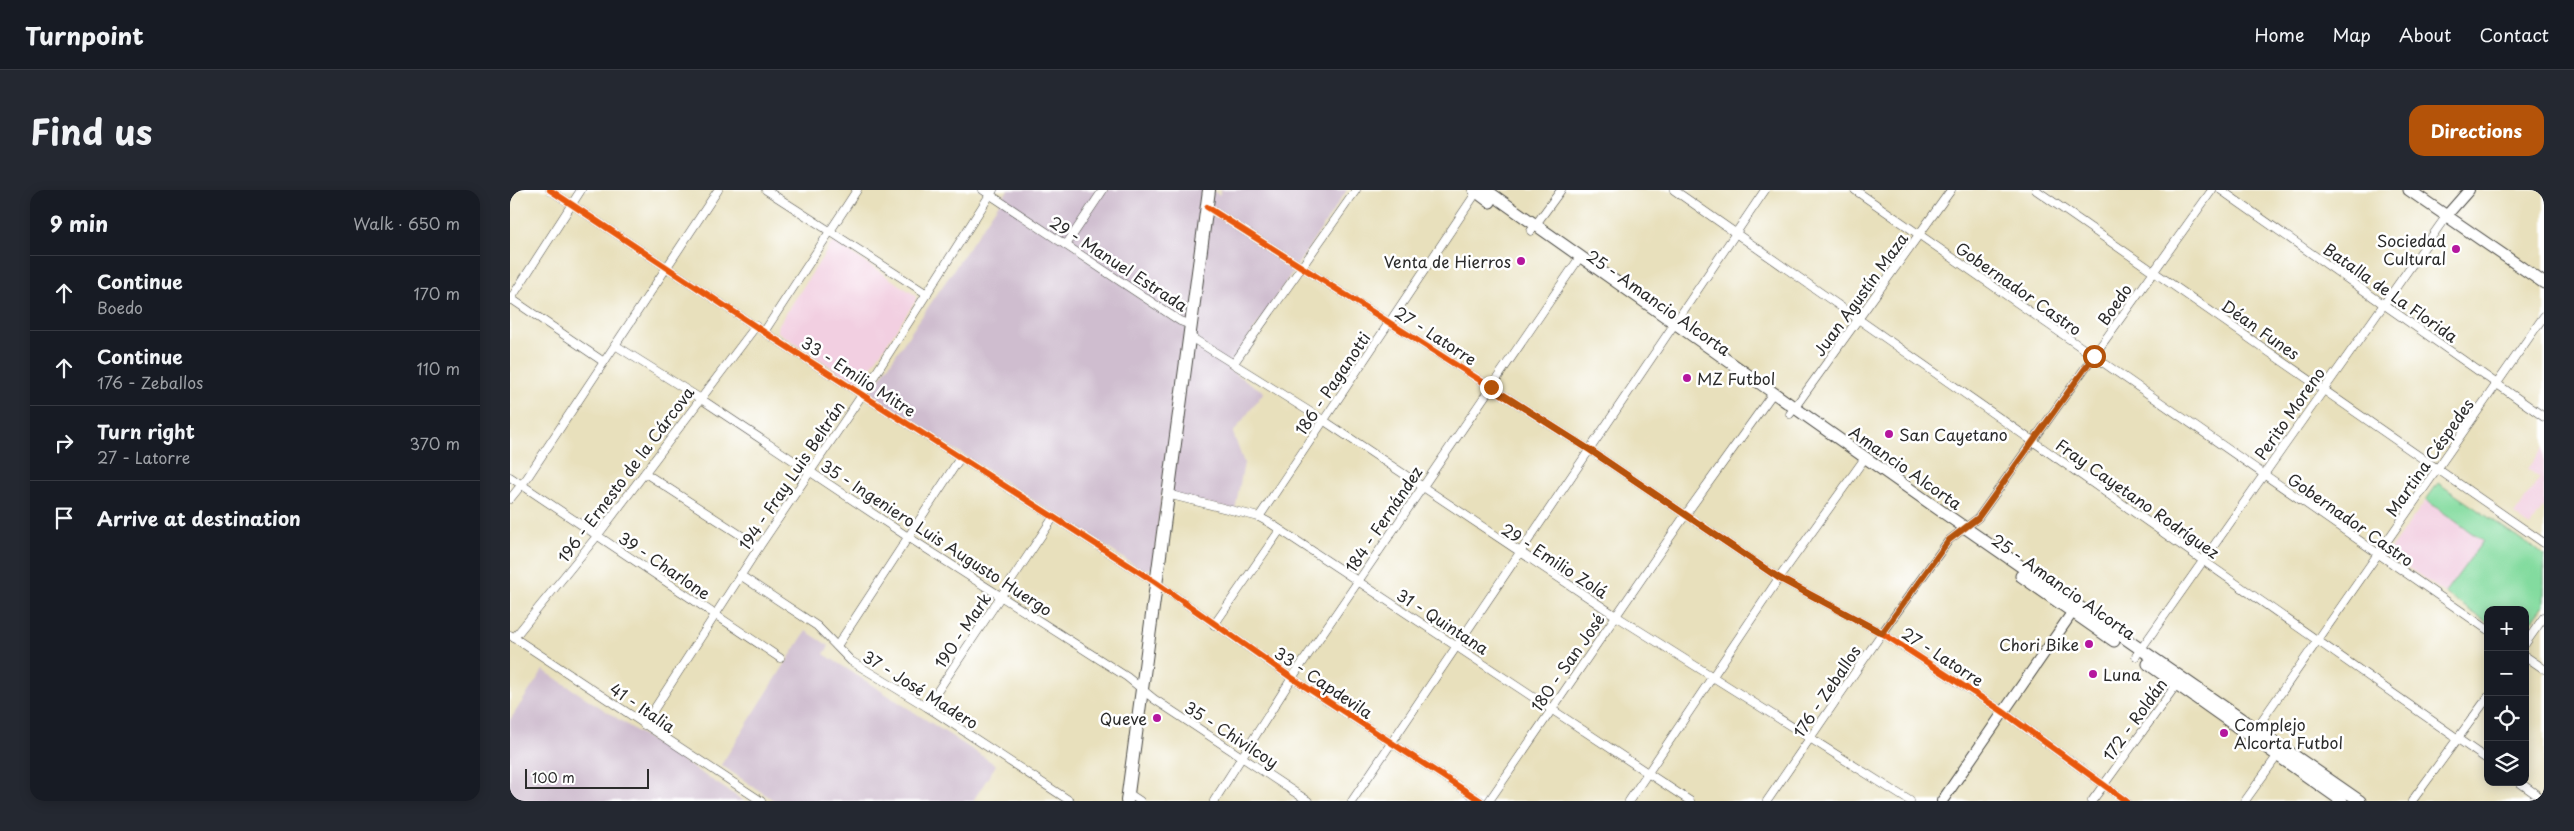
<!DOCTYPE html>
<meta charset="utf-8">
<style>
:root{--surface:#171b24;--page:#242831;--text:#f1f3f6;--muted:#9ea1a6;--line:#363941;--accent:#b45309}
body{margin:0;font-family:"Playpen Sans",sans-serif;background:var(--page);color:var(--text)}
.controls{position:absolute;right:15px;bottom:15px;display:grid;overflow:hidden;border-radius:10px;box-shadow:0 2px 12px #0003}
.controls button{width:45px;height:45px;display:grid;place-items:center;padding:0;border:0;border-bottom:1px solid var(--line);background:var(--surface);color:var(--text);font:25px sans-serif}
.scale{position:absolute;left:15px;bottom:12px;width:124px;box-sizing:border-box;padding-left:5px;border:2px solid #2b2b2b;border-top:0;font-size:14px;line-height:18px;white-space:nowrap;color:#2b2b2b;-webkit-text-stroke:4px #fff;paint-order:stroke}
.stop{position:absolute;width:15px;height:15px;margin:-11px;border:4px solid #b45309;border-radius:50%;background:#fff}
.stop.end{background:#b45309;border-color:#fff;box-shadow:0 1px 5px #0008}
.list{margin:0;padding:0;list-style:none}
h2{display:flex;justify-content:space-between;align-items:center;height:65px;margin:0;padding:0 20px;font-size:21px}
h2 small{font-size:16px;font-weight:400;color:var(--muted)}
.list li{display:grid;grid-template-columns:32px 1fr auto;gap:15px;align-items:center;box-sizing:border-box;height:75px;padding:0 20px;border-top:1px solid var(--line)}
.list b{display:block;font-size:19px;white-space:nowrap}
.list p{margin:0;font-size:16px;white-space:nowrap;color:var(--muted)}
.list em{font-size:16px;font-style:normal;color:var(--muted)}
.icon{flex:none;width:28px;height:28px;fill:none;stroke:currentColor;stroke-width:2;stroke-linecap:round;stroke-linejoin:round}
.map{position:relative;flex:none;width:2034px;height:611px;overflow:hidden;border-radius:15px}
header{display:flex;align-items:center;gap:30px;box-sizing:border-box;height:70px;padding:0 25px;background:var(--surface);border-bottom:1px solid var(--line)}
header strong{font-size:24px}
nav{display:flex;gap:28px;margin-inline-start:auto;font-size:18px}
.intro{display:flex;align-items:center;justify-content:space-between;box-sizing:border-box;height:120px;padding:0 30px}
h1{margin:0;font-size:35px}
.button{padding:12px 22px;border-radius:15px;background:var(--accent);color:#fff;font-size:18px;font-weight:700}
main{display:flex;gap:30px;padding:0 30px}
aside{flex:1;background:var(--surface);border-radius:15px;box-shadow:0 2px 12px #0003}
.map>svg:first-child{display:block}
</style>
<header>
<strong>Turnpoint</strong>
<nav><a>Home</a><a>Map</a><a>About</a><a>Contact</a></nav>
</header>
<div class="intro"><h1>Find us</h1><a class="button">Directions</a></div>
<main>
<aside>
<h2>9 min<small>Walk · 650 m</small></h2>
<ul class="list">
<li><svg class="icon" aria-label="ahead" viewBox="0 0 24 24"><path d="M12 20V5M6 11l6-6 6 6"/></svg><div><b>Continue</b><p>Boedo</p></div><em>170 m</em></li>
<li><svg class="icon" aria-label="ahead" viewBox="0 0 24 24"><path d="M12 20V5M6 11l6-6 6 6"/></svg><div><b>Continue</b><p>176 - Zeballos</p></div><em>110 m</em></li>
<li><svg class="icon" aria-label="right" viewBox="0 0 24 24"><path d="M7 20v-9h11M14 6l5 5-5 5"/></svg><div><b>Turn right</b><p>27 - Latorre</p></div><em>370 m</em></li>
<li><svg class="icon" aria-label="arrive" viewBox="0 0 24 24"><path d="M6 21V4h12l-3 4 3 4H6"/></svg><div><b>Arrive at destination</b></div></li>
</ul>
</aside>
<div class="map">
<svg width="2034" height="611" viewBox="0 0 2034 611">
<rect width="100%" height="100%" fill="#fff"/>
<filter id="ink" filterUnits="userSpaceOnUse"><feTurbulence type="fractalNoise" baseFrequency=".02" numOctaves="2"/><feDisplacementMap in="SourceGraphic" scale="10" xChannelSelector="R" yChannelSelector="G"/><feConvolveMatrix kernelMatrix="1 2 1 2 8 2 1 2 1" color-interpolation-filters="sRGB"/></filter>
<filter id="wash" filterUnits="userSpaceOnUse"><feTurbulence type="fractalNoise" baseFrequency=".0096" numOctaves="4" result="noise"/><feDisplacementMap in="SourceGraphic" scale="20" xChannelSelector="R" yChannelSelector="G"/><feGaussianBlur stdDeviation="1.12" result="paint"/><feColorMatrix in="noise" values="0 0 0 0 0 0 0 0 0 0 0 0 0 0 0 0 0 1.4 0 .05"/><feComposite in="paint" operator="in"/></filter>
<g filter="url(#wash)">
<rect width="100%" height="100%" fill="#e8e0bc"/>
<g fill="#f2cfe1">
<polygon points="326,53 405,105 406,110 351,192 345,193 268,142 267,137 321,54"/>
<polygon points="2034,257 2034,316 2020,336 2004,324 2030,288 2018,279"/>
<polygon points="1916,310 1974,351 1935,403 1877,363"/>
</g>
<g fill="#cfbdcf">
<polygon points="498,0 702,0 709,5 711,0 837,0 718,179 754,202 723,243 734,273 725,320 652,303 643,378 632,380 359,204"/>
<polygon points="296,441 319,456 314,464 486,575 463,611 265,611 211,575"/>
<polygon points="33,480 234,611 0,611 0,530"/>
</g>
<polygon fill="#83db9f" stroke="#578365" points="1928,293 2034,365 2034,415 2015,441 2015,420 1978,420 1978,433 1935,403 1973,351 1916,310"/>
</g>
<g filter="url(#ink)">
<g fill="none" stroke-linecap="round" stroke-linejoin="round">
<defs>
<g id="minor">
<polyline points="40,0 254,142 645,392 782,488 971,611"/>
<polyline points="256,0 417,104"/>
<polyline points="473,0 670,131 681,135"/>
<polyline points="1164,0 1978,570"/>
<polyline points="1345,0 1978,440"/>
<polyline points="1526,0 2034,353"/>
<polyline points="1711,0 2034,227"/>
<polyline points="697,17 1080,260 1269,388 1372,443 1492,521 1616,611"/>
<polyline points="1021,41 1051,0"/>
<polyline points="556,55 593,0"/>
<polyline points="0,108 94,172"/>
<polyline points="0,110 71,0"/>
<polyline points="254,142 347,0"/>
<polyline points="679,146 813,230 1106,426 1400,611"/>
<polyline points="105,155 191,209 398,347 617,487 644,509 798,611"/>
<polyline points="724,173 846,0"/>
<polyline points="1280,224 1441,0"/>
<polyline points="135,283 249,357"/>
<polyline points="0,287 270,468"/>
<polyline points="657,304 749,327 760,333 1180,611"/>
<polyline points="0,309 17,288 208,0"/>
<polyline points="749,327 968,0"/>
<polyline points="230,385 307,436 341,471 417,517 560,611"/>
<polyline points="704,435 770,340"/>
<polyline points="0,445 251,611"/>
<polyline points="4,448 87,346 246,136"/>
<polyline points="2015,454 2034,427"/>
<polyline points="327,456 450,268"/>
<polyline points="1626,466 1937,25"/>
<polyline points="2015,466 2034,479"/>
<polyline points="417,517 543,328"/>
<polyline points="134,535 249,357 352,205 483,0"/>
<polyline points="1743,543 2034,126"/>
<polyline points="2009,592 2034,610"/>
<polyline points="618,603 630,611"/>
<polyline points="704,611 782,488 1070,67"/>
<polyline points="842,611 1255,0"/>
<polyline points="979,611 1176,324 1263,203"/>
<polyline points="1119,611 1269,388 1355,268"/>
<polyline points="1257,611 1372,443 1439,350 1468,328 1702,0"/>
<polyline points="1582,611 1669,491"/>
<polyline points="1735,611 1770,562"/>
<polyline points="1902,611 1978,507"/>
</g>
<g id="tertiary">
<polyline points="1937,25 1959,0"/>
<polyline points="1432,611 1566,417"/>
</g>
<g id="secondary">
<polyline points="964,0 980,12"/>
<polyline points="976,0 1431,321 1850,611"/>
<polyline points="1899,0 2034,93"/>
<polyline points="1511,386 1604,451"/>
<polyline points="1638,474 1832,611"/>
</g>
<polyline id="primary" points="617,611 699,0"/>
</defs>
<use href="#minor" stroke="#474641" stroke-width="9"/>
<use href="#tertiary" stroke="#474641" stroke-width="12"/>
<use href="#secondary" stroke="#474641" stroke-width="13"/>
<use href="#primary" stroke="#474641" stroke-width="14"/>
<use href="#minor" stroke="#fff" stroke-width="8"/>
<use href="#tertiary" stroke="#fff" stroke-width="10"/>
<use href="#secondary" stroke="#fff" stroke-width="11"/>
<use href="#primary" stroke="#fff" stroke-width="12"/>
<defs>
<g id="cycleway">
<polyline points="40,0 254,142 645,392 782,488 971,611"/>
<polyline points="697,17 1080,260 1269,388 1372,443 1492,521 1616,611"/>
</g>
</defs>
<use href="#cycleway" stroke="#fff" stroke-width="9"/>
<use href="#cycleway" stroke="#e8590c" stroke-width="6"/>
</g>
</g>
<g fill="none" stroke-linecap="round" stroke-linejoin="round" filter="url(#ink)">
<polyline stroke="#b45309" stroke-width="6" points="981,197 1080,260 1269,388 1372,443 1439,350 1468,328 1584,166"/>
</g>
<g fill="#b5179e" stroke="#fff" stroke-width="2">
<circle cx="1946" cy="59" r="5"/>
<circle cx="1011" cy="71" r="5"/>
<circle cx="1177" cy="188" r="5"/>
<circle cx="1379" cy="244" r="5"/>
<circle cx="1579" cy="454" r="5"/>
<circle cx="1583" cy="484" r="5"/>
<circle cx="647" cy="528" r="5"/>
<circle cx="1714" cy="543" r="5"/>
</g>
<g text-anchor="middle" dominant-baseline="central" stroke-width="5" stroke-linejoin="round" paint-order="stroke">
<g font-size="16" fill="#2b2b2b" stroke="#fff" text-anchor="end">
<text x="1936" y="50">Sociedad<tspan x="1936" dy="18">Cultural</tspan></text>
<text x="1001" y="71">Venta de Hierros</text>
<text x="1187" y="188" text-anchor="start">MZ Futbol</text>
<text x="1389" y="244" text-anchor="start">San Cayetano</text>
<text x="1569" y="454">Chori Bike</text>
<text x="1593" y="484" text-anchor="start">Luna</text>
<text x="637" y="528">Queve</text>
<text x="1724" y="534" text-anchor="start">Complejo<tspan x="1724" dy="18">Alcorta Futbol</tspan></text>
</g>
<g font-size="16" fill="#2b2b2b" stroke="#fff">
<text transform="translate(609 73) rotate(33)">29 - Manuel Estrada</text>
<text transform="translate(1509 98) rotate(35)">Gobernador Castro</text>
<text transform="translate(1881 102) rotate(35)">Batalla de La Florida</text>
<text transform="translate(1350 104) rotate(-54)">Juan Agustín Maza</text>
<text transform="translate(1149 112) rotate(35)">25 - Amancio Alcorta</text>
<text transform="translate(1604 114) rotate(-55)">Boedo</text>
<text transform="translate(1751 139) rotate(35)">Déan Funes</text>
<text transform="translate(926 145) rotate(33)">27 - Latorre</text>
<text transform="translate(349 186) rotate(33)">33 - Emilio Mitre</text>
<text transform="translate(822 193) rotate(-56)">186 - Paganotti</text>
<text transform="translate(1779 223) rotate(-55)">Perito Moreno</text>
<text transform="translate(1919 267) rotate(-55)">Martina Céspedes</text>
<text transform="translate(1396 277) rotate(35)">Amancio Alcorta</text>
<text transform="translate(115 284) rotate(-53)">196 - Ernesto de la Cárcova</text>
<text transform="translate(281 285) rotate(-56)">194 - Fray Luis Beltrán</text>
<text transform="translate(1628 308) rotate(35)">Fray Cayetano Rodríguez</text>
<text transform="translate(873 329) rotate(-56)">184 - Fernández</text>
<text transform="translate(1841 329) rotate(35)">Gobernador Castro</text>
<text transform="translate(427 347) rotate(33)">35 - Ingeniero Luis Augusto Huergo</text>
<text transform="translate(1045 370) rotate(33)">29 - Emilio Zolá</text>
<text transform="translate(155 375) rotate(34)">39 - Charlone</text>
<text transform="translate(1554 396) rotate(35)">25 - Amancio Alcorta</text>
<text transform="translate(933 431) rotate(33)">31 - Quintana</text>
<text transform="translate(452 440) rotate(-56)">190 - Mark</text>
<text transform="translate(1433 466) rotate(33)">27 - Latorre</text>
<text transform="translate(1057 472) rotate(-55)">180 - San José</text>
<text transform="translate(814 492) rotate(34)">33 - Capdevila</text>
<text transform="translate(411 499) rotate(32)">37 - José Madero</text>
<text transform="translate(1316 501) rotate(-56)">176 - Zeballos</text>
<text transform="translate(133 517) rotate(34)">41 - Italia</text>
<text transform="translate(1624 529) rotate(-54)">172 - Roldán</text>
<text transform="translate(722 544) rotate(33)">35 - Chivilcoy</text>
</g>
</g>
</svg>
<div class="controls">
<button>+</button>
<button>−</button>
<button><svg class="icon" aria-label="locate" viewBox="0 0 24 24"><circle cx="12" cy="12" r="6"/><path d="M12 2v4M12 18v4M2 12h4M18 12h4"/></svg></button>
<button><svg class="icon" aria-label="layers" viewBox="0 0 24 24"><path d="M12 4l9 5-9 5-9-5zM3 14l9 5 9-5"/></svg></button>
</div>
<div class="scale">100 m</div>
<div class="stop" style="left:1584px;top:166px"></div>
<div class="stop end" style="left:981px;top:197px"></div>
</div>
</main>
